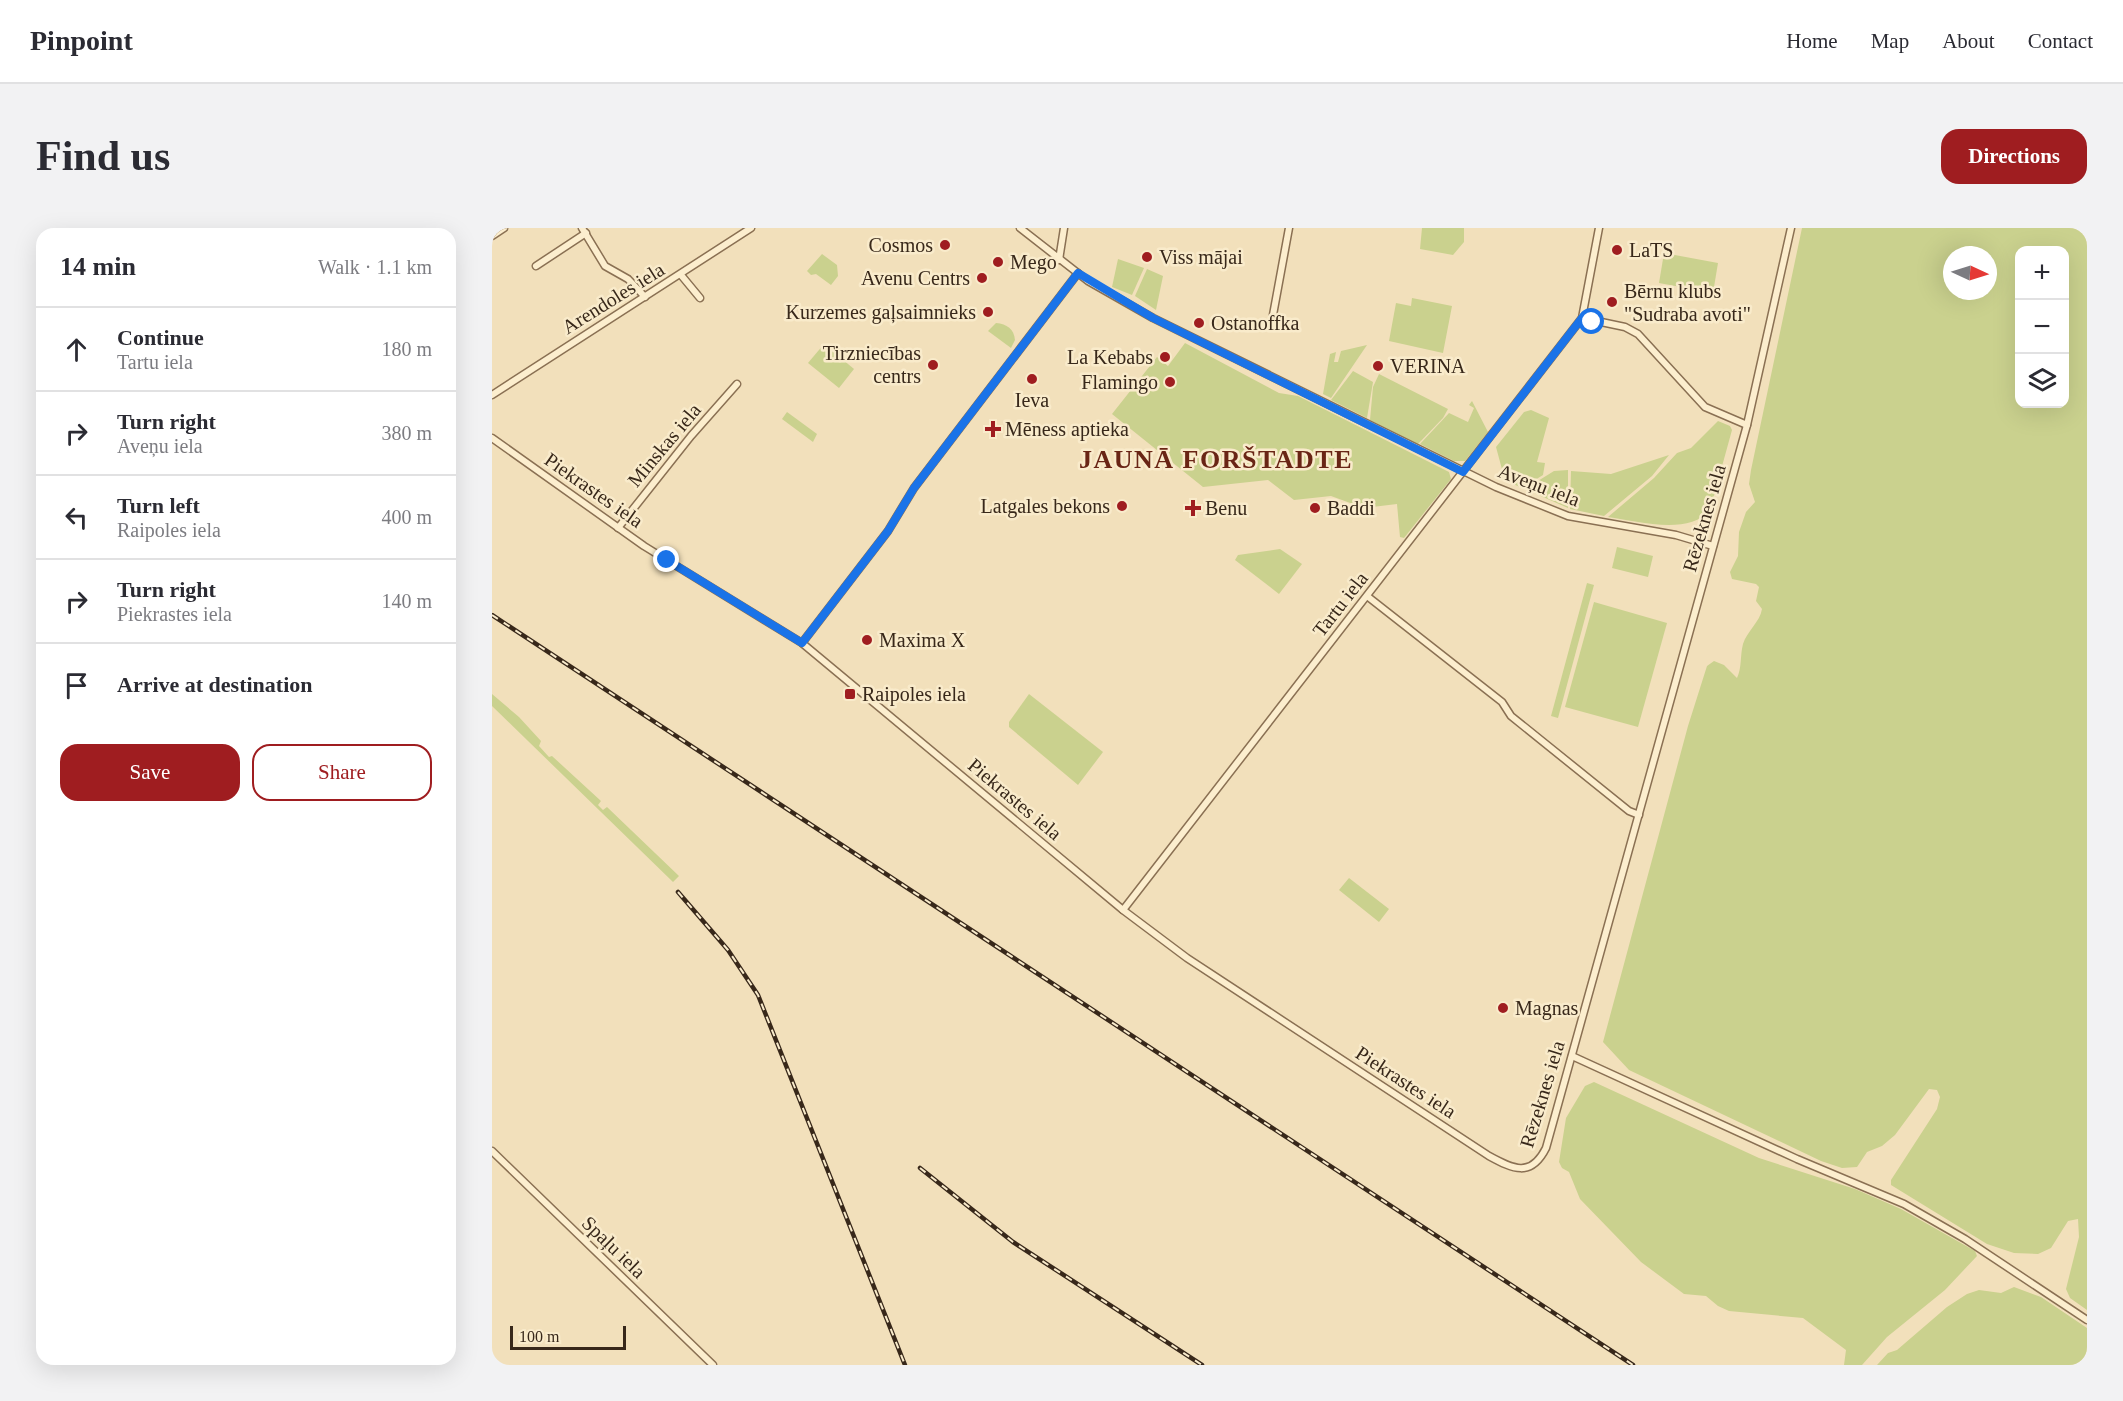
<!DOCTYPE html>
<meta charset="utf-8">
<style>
:root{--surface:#fff;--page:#f2f2f3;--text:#2b2b33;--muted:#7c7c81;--line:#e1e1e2;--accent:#9f1d20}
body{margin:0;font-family:"Times New Roman",serif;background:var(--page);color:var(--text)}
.controls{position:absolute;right:18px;top:18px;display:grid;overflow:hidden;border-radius:12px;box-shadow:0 6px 24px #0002}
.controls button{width:54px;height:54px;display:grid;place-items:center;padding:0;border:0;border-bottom:2px solid var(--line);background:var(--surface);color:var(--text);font:30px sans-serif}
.compass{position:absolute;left:1451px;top:18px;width:54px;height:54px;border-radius:50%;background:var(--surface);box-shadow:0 6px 24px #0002;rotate:94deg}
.scale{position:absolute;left:18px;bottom:15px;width:116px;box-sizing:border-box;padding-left:6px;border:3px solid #38281a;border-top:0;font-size:16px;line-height:21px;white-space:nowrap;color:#38281a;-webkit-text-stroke:4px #f9ebcb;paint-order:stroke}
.stop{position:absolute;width:18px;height:18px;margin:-14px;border:4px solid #1a73e8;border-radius:50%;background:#fff}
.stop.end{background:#1a73e8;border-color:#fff;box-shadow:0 2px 6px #0008}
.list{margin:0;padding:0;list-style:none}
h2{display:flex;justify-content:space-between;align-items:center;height:78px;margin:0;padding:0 24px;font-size:26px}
h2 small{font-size:20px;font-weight:400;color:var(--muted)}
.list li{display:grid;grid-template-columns:39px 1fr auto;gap:18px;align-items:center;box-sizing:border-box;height:84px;padding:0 24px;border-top:2px solid var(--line)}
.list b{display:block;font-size:22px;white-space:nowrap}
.list p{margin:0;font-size:20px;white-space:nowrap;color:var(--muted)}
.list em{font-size:20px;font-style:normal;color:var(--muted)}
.actions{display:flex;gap:12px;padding:18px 24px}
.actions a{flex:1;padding:14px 0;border:2px solid var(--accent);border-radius:18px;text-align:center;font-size:21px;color:var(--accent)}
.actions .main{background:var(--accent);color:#fff}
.icon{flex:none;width:33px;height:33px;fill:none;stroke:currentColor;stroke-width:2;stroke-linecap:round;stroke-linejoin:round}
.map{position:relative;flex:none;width:1595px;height:1137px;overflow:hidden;border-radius:18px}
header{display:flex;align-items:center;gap:36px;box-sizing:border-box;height:84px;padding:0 30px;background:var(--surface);border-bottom:2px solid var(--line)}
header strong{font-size:28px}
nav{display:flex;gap:33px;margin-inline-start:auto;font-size:21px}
.intro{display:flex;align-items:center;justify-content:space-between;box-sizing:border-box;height:144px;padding:0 36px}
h1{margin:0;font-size:42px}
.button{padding:15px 27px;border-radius:18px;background:var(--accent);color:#fff;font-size:21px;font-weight:700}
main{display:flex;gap:36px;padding:0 36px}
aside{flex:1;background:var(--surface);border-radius:18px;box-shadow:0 6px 24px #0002}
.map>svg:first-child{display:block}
</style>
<header>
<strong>Pinpoint</strong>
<nav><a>Home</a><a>Map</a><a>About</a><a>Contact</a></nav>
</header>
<div class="intro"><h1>Find us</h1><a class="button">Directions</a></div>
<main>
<aside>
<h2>14 min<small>Walk · 1.1 km</small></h2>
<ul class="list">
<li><svg class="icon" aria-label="ahead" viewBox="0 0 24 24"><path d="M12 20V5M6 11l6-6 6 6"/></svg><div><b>Continue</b><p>Tartu iela</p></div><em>180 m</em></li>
<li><svg class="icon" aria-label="right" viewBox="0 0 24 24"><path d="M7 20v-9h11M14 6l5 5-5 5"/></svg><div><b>Turn right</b><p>Aveņu iela</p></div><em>380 m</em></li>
<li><svg class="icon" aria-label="left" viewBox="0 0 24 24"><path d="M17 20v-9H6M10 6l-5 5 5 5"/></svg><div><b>Turn left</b><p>Raipoles iela</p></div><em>400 m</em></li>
<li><svg class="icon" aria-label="right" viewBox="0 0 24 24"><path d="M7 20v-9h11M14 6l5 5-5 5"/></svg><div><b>Turn right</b><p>Piekrastes iela</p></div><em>140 m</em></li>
<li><svg class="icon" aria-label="arrive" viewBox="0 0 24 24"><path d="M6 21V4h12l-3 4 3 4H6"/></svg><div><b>Arrive at destination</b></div></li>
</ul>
<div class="actions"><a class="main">Save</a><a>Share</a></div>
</aside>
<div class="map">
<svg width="1595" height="1137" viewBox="0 0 1595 1137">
<rect width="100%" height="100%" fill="#f2e0bb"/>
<g fill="#cad18e" fill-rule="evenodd">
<polygon points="930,0 972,0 972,14 961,27 928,21"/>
<path d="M 1310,0 L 1595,0 L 1595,1082 L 1578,1070 L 1574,1061 L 1587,1009 L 1586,991 L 1576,993 L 1559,1020 L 1546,1026 L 1522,1025 L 1495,1016 L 1399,957 L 1399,952 L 1445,881 L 1448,869 L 1445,862 L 1437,861 L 1403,907 L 1390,918 L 1375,924 L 1365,939 L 1350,940 L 1329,933 L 1137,842 L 1111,814 L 1196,498 L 1215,438 L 1222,433 L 1232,437 L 1245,450 C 1250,440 1248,427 1251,416 C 1255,403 1268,394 1270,381 L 1264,373 L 1267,359 L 1264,356 L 1240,351 L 1238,344 L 1246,328 L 1247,304 L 1254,284 L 1263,274 L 1257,256 L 1259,242 ZM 1572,22 L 1572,176 L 1528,176 L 1528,22 ZM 1460,27 L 1496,27 L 1496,63 L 1460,63 Z"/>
<polygon points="1172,25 1226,35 1221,65 1167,55"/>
<polygon points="330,26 345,37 346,48 339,57 324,46 319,47 315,43"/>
<polygon points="626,31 652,40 640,67 620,59"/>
<polygon points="655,41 671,48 664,82 643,68"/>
<polygon points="920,70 960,78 951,125 897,113 904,75 919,78"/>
<path d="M 504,95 C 515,96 522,101 523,112 L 519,120 L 496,103 Z"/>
<polygon points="693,115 787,165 806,168 957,244 959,251 912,310 908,309 905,276 872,280 839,268 802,272 776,252 711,259 620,186 665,129 676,138"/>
<polygon points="332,116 362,141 347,160 316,135"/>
<polygon points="875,117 839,170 831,166 838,126 844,124 842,134 846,134 849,123"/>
<polygon points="861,143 881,154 875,190 839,172"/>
<polygon points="887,146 956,181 951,190 926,216 878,192 881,159"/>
<polygon points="980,173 996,204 973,233 962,233 928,216 957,185 976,194 982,180 977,177"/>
<polygon points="1039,182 1057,190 1045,234 1053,235 1051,247 1030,260 1019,255 1020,249 1011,245 1004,219 1032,184"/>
<polygon points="295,184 325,206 321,214 290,191"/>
<path d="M 1226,193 L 1238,198 L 1240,202 L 1218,282 C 1197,308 1145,293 1116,289 L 1162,250 L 1185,225 L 1199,220 Z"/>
<polygon points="1177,227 1160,248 1112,288 1078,281 1079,243 1119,246"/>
<polygon points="1076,242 1076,280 1033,261 1062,243"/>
<polygon points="1125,319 1161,328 1156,349 1120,340"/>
<polygon points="788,321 810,336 787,366 743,332 746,327"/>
<polygon points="1095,355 1102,357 1066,490 1059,488"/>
<polygon points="1102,374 1175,395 1146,499 1073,479"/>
<polygon points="0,466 27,489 49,513 47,518 57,529 60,528 109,573 106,577 111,582 115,579 187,648 181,654 0,478"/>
<polygon points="537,466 611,524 586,557 517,499 517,494"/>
<polygon points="857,650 897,681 887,694 847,662"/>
<polygon points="1102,854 1267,930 1363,961 1409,981 1483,1023 1485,1028 1453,1062 1395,1109 1370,1137 1352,1137 1354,1122 1311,1090 1237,1083 1226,1078 1214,1068 1192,1066 1149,1034 1088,971 1077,944 1070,940 1067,934 1074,890 1093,858"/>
<polygon points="1522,1059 1549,1069 1595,1100 1595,1137 1385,1137 1396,1125 1405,1122 1455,1079 1475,1066 1487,1062 1509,1065"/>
</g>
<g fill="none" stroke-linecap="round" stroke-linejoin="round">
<defs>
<g id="minor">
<polyline points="90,0 113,38 136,51 153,69"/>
<polyline points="528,0 596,53 661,90 1004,259 1076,288 1184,307 1221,318"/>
<polyline points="0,8 12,0"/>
<polyline points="567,32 572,0"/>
<polyline points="44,38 94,5"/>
<polyline points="189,47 208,70"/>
<polyline points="781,87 797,0"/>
<polyline points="1090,90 1133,99 1146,106 1213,179 1255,197"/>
<polyline points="0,167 259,0"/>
<path d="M 0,210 L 152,318 L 310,415 L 631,682 L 695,730 L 997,928 C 1021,941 1039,950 1054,920 L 1255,197 L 1299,0"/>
<polyline points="126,300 199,208 245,156"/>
<polyline points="875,368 1010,474 1019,488 1137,583 1147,587"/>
<polyline points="310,415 396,303 422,260 586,45"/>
<polyline points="631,682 1090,90 1107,0"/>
<polyline points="1080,828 1305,931 1412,976 1473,1011 1595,1092"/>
<polyline points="0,923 221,1137"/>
</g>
</defs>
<use href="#minor" stroke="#8a7053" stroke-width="9"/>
<use href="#minor" stroke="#fceece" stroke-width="6"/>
<defs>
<g id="rail">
<polyline points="0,387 1141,1137"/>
<polyline points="186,664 236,722 266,767 413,1137"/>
<polyline points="428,940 521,1014 710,1137"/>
</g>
</defs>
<use href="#rail" stroke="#38281a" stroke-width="4.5"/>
<use href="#rail" stroke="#f9ebcb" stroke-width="2" stroke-dasharray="7" stroke-linecap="butt"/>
</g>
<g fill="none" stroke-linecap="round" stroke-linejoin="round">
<polyline stroke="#1a73e8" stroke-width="8" points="175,332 310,415 396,303 422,260 586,45 661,90 971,244 1090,90 1100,94"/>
</g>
<g fill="#9f1d20" stroke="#f9ebcb" stroke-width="2">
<circle cx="453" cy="17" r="6"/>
<circle cx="1125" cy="22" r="6"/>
<circle cx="655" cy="29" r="6"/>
<circle cx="506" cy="34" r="6"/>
<circle cx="490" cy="50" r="6"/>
<circle cx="1120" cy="74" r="6"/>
<circle cx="496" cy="84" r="6"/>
<circle cx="707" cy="95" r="6"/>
<circle cx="673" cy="129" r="6"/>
<circle cx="441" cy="137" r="6"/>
<circle cx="886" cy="138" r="6"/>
<circle cx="540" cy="151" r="6"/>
<circle cx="678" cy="154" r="6"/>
<path d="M498 192h6v6h6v6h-6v6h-6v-6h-6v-6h6z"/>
<circle cx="630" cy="278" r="6"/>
<path d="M698 271h6v6h6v6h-6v6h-6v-6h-6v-6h6z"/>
<circle cx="823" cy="280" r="6"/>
<circle cx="375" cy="412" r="6"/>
<rect x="352" y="460" width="12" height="12" rx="3"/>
<circle cx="1011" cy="780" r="6"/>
</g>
<g text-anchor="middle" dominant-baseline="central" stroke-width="5" stroke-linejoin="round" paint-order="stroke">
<g font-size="20" fill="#38281a" stroke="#f9ebcb" text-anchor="start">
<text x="441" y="17" text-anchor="end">Cosmos</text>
<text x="1137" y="22">LaTS</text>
<text x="667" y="29">Viss mājai</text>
<text x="518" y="34">Mego</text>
<text x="478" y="50" text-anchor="end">Avenu Centrs</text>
<text x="1132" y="63">Bērnu klubs<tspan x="1132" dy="23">"Sudraba avoti"</tspan></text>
<text x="484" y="84" text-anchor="end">Kurzemes gaļsaimnieks</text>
<text x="719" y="95">Ostanoffka</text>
<text x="429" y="125" text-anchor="end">Tirzniecības<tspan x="429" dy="23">centrs</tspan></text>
<text x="661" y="129" text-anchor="end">La Kebabs</text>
<text x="898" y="138">VERINA</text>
<text x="666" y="154" text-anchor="end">Flamingo</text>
<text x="540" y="172" text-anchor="middle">Ieva</text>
<text x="513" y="201">Mēness aptieka</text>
<text x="618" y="278" text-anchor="end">Latgales bekons</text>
<text x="713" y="280">Benu</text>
<text x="835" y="280">Baddi</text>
<text x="387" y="412">Maxima X</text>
<text x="370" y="466">Raipoles iela</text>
<text x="1023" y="780">Magnas</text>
</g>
<g font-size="20" fill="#38281a" stroke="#f9ebcb">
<text transform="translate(121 70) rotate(-32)">Arendoles iela</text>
<text transform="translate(172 217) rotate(-50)">Minskas iela</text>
<text transform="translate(1047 257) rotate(21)">Aveņu iela</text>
<text transform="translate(102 262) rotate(35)">Piekrastes iela</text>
<text transform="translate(1212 290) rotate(-74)">Rēzeknes iela</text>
<text transform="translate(848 376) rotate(-52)">Tartu iela</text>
<text transform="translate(523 571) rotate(40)">Piekrastes iela</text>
<text transform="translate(914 854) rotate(33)">Piekrastes iela</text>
<text transform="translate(1050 866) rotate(-73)">Rēzeknes iela</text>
<text transform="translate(122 1019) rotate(44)">Spaļu iela</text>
</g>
<g font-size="26" font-weight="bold" letter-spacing="1.5" fill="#692515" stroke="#f9ebcb">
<text x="724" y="231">JAUNĀ FORŠTADTE</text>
</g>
</g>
</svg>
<div class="controls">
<button>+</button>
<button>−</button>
<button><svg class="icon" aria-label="layers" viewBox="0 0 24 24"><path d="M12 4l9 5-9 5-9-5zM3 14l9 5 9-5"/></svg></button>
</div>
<svg class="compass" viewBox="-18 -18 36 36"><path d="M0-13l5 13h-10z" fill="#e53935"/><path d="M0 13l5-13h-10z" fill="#7c7c81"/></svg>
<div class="scale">100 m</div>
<div class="stop" style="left:1100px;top:94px"></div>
<div class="stop end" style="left:175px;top:332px"></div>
</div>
</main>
